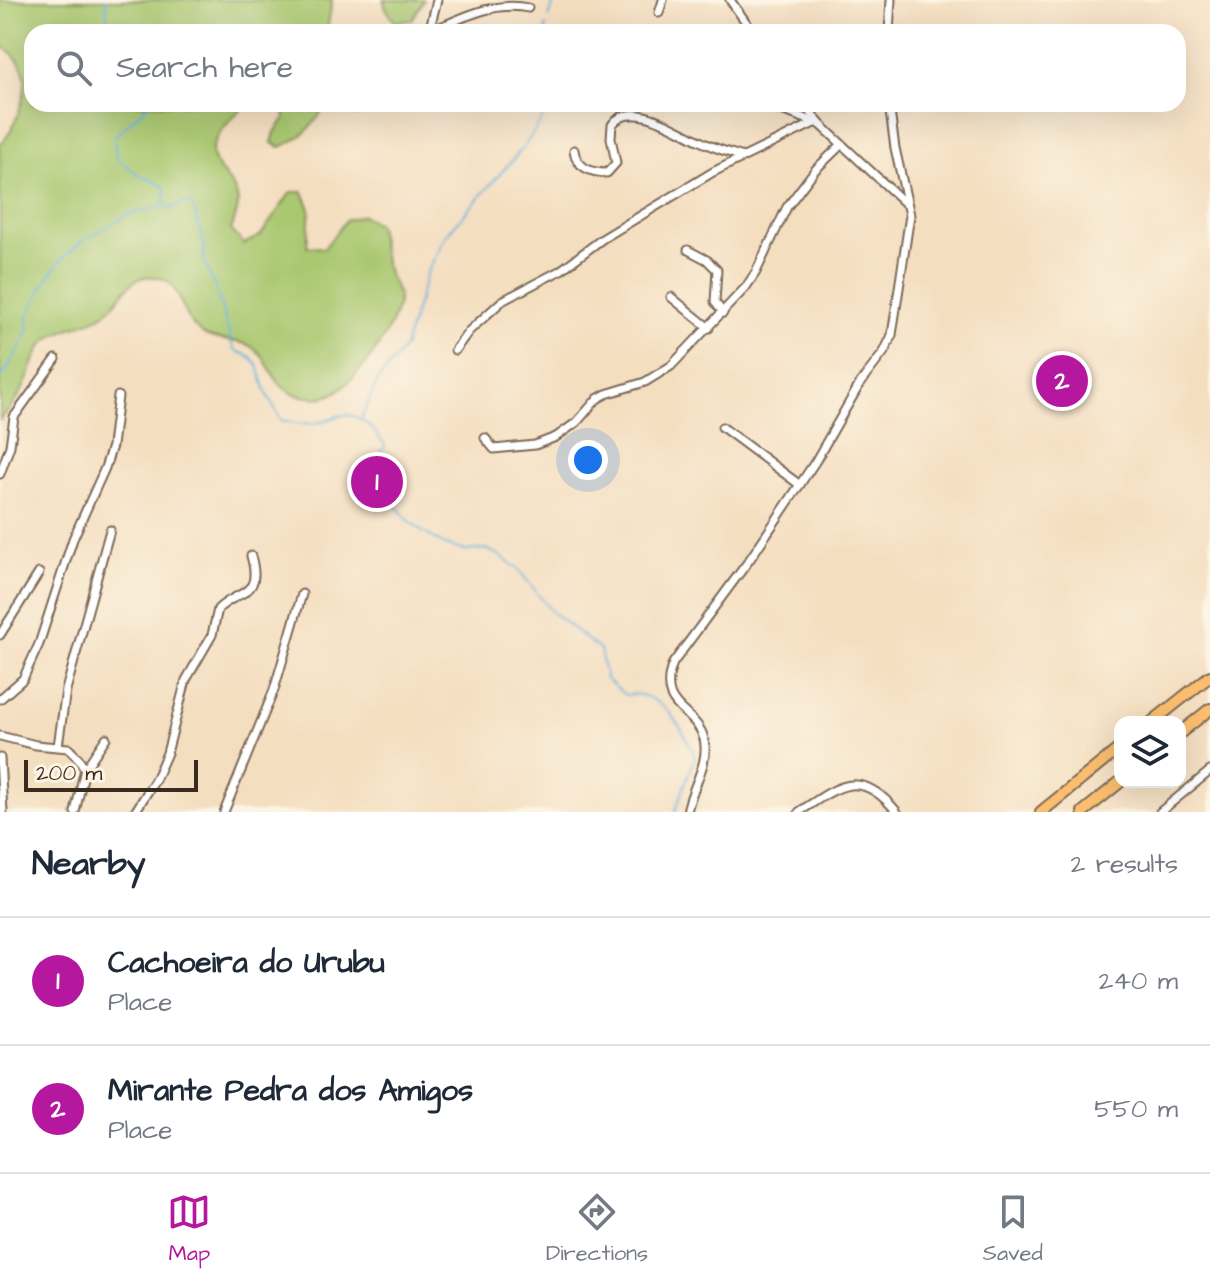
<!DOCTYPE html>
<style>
:root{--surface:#fff;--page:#f2f2f3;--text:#1f2937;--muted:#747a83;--line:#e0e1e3;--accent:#b5179e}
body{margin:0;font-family:"Architects Daughter",sans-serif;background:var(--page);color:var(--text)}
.controls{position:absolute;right:24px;bottom:24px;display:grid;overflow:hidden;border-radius:16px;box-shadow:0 8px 32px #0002}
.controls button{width:72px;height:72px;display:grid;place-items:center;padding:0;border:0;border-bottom:2px solid var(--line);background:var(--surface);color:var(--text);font:40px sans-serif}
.scale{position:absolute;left:24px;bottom:20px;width:174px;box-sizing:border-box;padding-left:8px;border:4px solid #3b2a1e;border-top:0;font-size:22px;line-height:28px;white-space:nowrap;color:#3b2a1e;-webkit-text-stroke:6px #fcf5e5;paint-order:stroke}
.you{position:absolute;left:588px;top:460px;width:28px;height:28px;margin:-20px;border:6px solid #fff;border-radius:50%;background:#1a73e8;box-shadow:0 0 0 12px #1a73e833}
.badge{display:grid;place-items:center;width:52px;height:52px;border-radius:50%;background:var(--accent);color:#fff;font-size:26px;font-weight:700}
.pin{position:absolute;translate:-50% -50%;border:4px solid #fff;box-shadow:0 2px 8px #0006}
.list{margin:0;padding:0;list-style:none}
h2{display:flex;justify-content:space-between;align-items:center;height:104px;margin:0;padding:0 32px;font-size:34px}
h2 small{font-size:26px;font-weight:400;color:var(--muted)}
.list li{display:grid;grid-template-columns:52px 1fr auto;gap:24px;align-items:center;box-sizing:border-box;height:128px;padding:0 32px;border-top:2px solid var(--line)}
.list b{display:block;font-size:30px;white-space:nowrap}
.list p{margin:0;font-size:26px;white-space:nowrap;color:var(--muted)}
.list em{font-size:26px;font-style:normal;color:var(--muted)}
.icon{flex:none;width:44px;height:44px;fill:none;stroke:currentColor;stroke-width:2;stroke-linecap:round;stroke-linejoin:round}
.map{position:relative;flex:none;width:1210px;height:812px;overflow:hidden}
.search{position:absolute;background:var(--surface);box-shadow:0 8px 32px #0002;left:24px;right:24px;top:24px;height:88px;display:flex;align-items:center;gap:20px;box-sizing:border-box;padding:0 28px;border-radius:24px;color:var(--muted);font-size:30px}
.sheet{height:360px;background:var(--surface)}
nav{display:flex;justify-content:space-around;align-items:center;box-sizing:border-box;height:112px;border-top:2px solid var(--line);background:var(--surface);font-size:22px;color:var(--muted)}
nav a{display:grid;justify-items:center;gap:4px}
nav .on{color:var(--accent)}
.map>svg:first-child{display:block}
</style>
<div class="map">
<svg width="1210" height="812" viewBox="0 0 1210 812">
<rect width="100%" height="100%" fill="#fcf5e5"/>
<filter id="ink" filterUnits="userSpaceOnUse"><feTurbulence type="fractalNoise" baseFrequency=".0125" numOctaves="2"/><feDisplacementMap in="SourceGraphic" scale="16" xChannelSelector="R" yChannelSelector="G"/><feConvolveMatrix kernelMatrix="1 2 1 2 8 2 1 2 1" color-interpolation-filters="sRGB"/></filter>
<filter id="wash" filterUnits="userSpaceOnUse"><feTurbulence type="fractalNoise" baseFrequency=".006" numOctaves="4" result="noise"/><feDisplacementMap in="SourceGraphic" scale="32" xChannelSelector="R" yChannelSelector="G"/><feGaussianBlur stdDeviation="1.8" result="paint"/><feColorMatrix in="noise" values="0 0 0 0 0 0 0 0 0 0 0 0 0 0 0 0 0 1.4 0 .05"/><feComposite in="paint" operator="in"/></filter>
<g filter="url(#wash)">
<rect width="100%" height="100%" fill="#f4dec0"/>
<g fill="#a8c76e" stroke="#727846" stroke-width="2">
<path d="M 0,0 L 332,0 L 327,32 L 32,32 L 32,104 L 247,104 C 235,116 220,128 214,144 C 205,164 230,175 236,193 C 241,206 235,218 231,230 L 244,244 L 260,236 L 291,192 L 303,192 L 310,209 L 307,246 L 324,248 L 346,220 L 363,215 L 378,225 C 381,241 383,257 388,273 C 390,280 397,287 398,295 C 402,321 353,388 328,396 C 318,399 301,397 292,393 C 270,384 270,354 248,345 C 227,337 208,344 193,325 C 177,306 181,273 146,277 C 126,279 118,307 101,316 C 82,327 57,328 42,346 C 34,356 32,369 27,380 C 21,394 11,409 0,420 L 0,144 C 14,133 29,90 24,73 C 20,59 11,52 0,44 Z"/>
<polygon points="384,0 424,0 412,20 395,22 385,7"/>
<path d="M 282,104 L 326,104 C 315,125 302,139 280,147 L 272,143 L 275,132 L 285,118 Z"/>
</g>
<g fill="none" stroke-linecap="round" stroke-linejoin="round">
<g stroke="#5fadd9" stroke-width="2">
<path d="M 107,0 C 104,16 108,26 124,32"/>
<polyline points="549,17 555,0"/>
<polyline points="545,32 546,26"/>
<path d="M 149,104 L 114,137 L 116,157 C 124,163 131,170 139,175 C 149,180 156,180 165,188 L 165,205 L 170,209 L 186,202 L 193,206 L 204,244 L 204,261 L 216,290 L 234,350 L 251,357 L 258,366 L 266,392 L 281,420 C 293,423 307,425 320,422 C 341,417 346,407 368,425 C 375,430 379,438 385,445 L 376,462 L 377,482 L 407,519 L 423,532 L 445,545 L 466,551 L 485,549 L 499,555 L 518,569 L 552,612 L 600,650 L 606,679 L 625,695 C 661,688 684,729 695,757 L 675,812"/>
<polyline points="0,378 7,370 29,330 28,316 42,287 61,260 81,242 127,215 164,205"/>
<polyline points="361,419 378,380 404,348 427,273 446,235 523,148 543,118 542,104"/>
</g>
</g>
</g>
<g filter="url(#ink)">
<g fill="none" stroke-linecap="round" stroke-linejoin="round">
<defs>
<g id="minor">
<polyline points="730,0 753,32"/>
<polyline points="659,13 663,0"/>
<path d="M 428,32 C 459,20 493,0 528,8"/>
<polyline points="429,32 437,0"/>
<polyline points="889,32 891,0"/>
<polyline points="765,104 820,124 906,204"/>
<polyline points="804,104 820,124"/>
<polyline points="355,108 360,104"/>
<path d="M 574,150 C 576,167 591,173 607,173 L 616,163 L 611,138 L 612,125 C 631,98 679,131 700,141 C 713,148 728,152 743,157"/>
<polyline points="688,250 707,260 717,270 715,302 723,313"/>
<polyline points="671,297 709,328"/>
<polyline points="455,350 469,331 502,301 561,270 602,239 713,172 814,123"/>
<polyline points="722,427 800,485"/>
<polyline points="485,438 494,449 535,445 556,437 577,422 597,399 606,394 645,382 671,366 746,287 756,272 787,207 815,170 841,145"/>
<polyline points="0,474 10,446 14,417 56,359"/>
<polyline points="0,635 39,573"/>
<polyline points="0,699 23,679 39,644 73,539 105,468 112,446 118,396"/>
<polyline points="0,736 36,745 68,748 79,759 85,769 75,812"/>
<polyline points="58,746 66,690 110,530"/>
<polyline points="0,758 3,812"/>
<polyline points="85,769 106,738"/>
<path d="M 135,812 L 155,780 L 167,753 L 186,680 L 212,635 L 218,609 C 238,589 263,598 251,556"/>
<polyline points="224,812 274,690 302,594"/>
<path d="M 687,812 C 691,788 710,763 704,739 C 697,709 655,710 673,663 L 750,559 L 815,462 L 861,382 L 884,352 L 892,335 L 910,215 L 895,148 L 889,104"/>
<path d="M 799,812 C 837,787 859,766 897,812"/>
<polyline points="1160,812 1210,771"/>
</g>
<g id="primary">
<polyline points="1152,722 1210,676"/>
<polyline points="1180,733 1210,709"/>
<polyline points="1041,812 1120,748"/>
<polyline points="1083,812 1120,782"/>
</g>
</defs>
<use href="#minor" stroke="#7c6957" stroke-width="11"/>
<use href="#primary" stroke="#7c6957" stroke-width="14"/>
<use href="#minor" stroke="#fff" stroke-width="7"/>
<use href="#primary" stroke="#fbbd6e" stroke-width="10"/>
</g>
</g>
</svg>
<div class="controls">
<button><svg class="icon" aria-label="layers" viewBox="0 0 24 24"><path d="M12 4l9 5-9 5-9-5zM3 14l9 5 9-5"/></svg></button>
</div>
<div class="scale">200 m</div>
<div class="you"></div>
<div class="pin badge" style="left:377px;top:482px">1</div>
<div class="pin badge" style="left:1062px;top:381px">2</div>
<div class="search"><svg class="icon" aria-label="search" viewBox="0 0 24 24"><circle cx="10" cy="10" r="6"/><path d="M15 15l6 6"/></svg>Search here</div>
</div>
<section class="sheet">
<h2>Nearby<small>2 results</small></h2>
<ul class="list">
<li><span class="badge">1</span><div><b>Cachoeira do Urubu</b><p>Place</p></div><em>240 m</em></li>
<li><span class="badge">2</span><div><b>Mirante Pedra dos Amigos</b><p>Place</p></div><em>550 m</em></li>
</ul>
</section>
<nav>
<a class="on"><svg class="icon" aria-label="map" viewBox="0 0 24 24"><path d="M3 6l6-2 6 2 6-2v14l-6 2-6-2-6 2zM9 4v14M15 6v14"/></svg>Map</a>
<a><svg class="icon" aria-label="directions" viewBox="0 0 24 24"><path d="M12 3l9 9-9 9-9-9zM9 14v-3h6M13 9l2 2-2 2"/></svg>Directions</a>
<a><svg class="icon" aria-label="saved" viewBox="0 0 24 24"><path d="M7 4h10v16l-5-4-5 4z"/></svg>Saved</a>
</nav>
